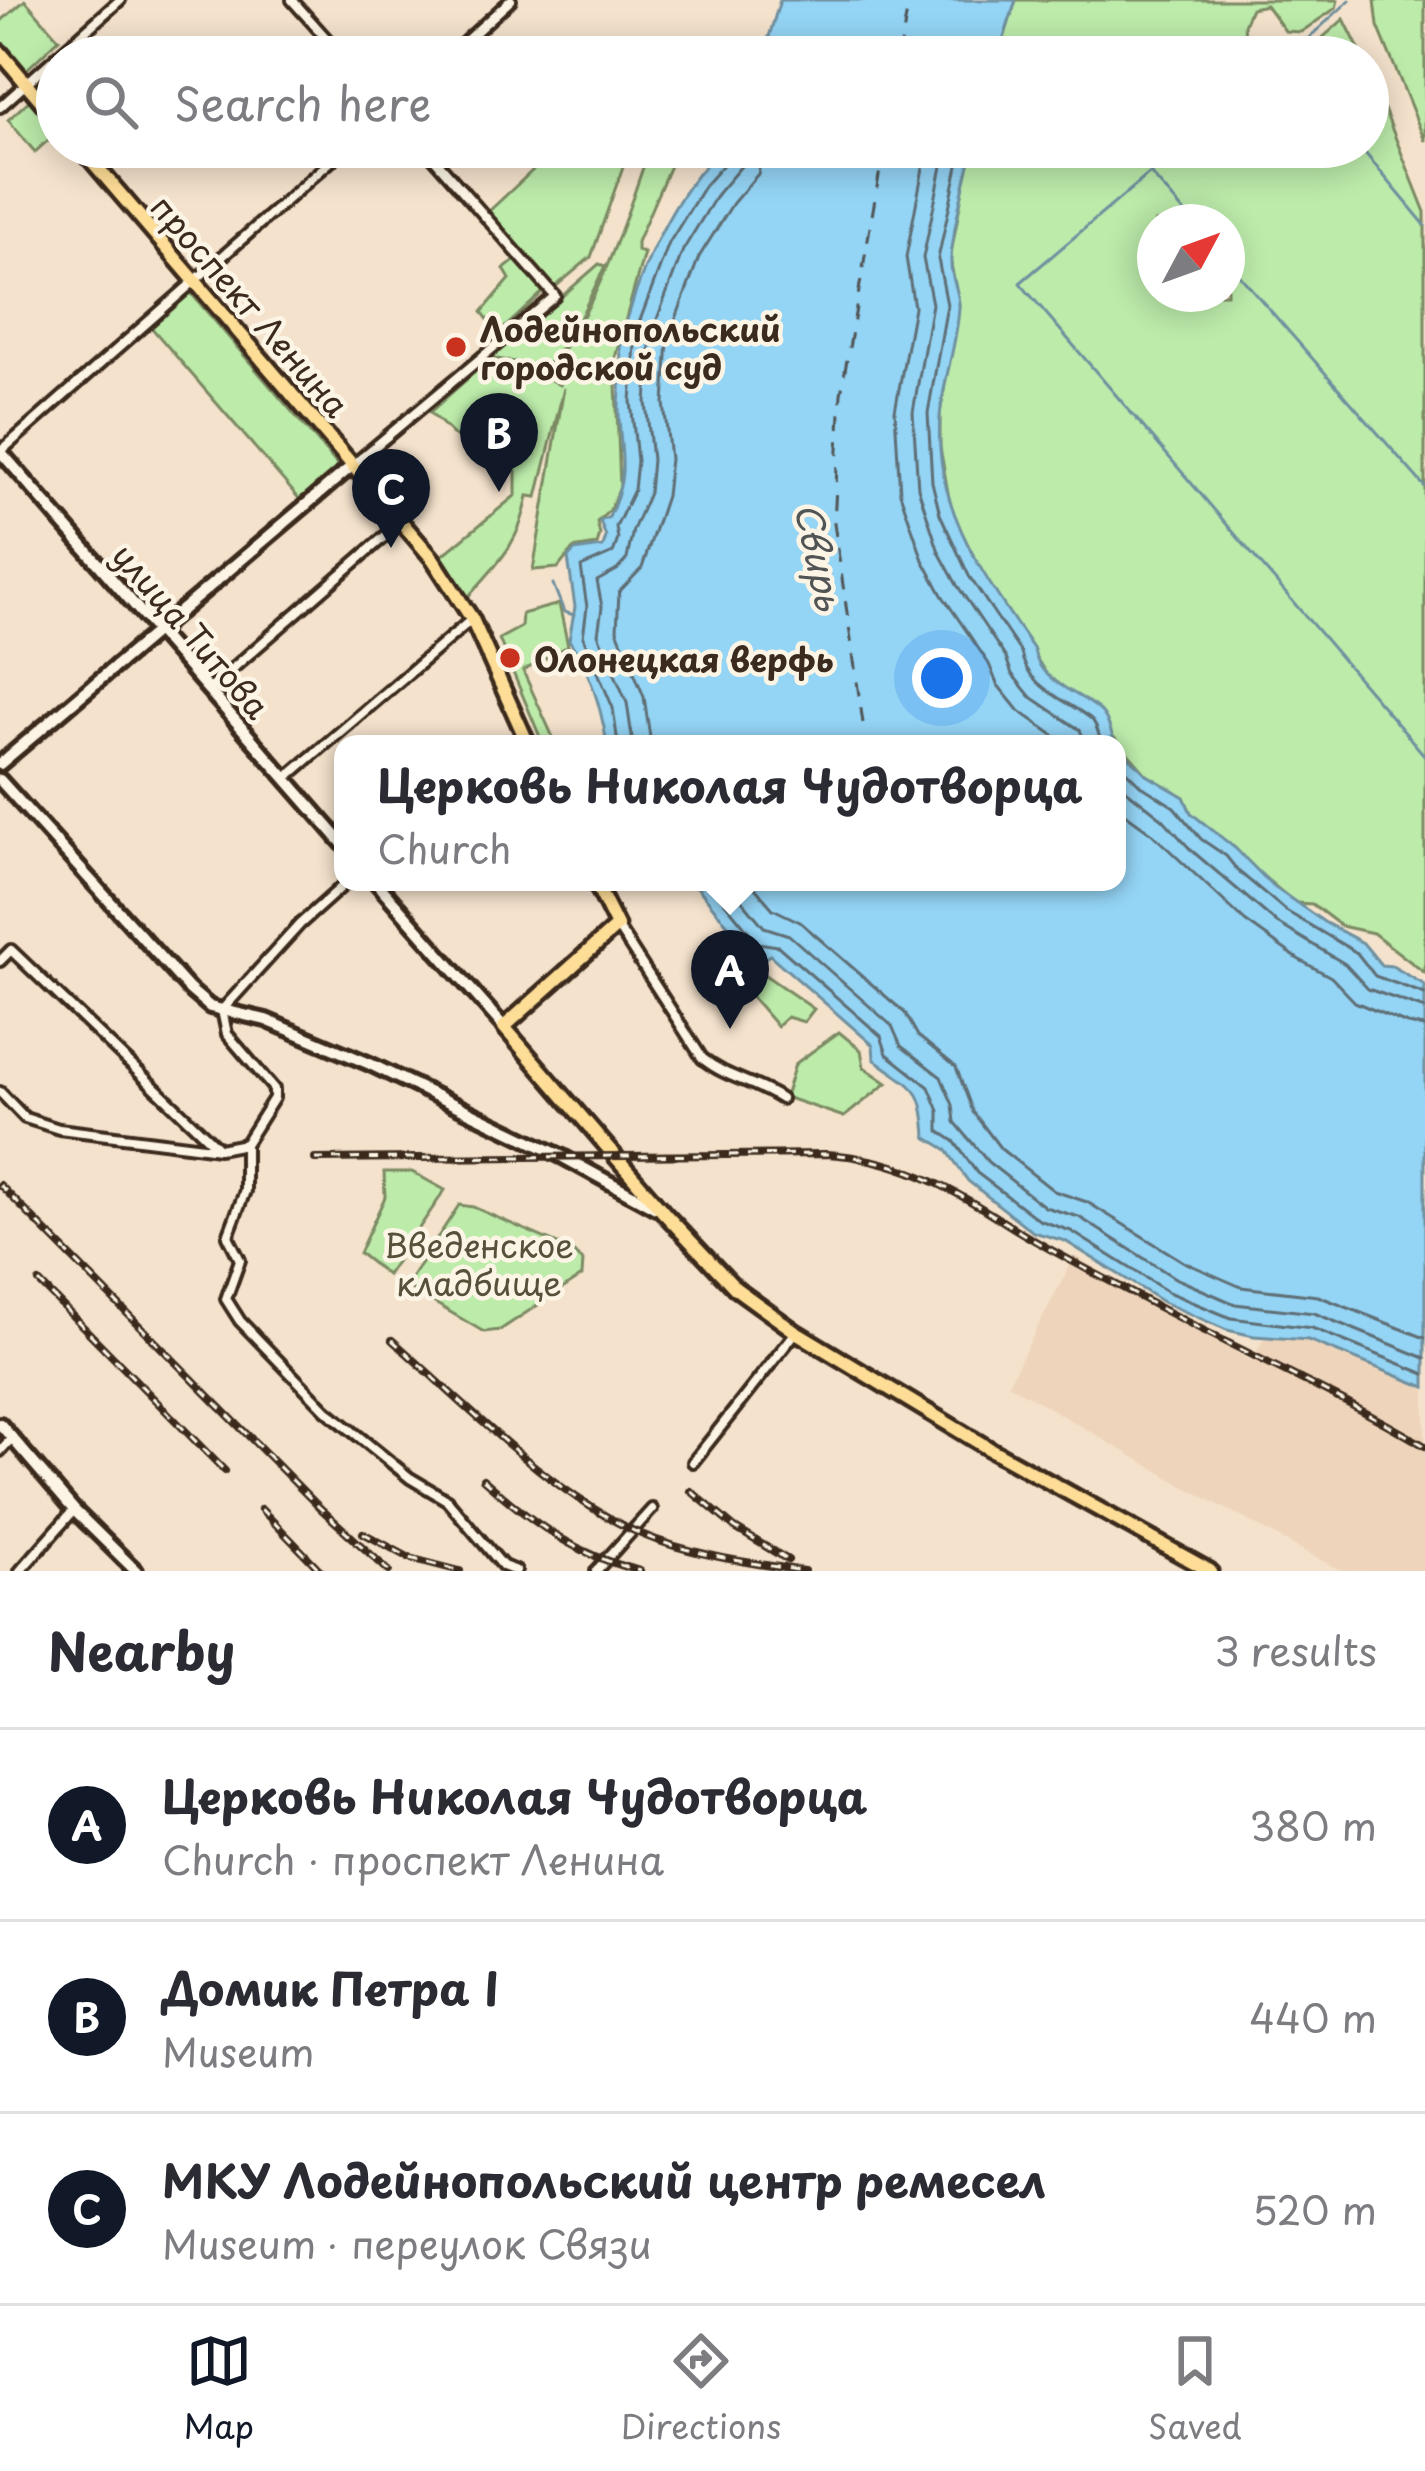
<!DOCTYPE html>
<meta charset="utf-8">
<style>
:root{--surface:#fff;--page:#f7f7f7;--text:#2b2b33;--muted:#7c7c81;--line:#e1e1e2;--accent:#111827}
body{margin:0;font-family:"Playpen Sans",sans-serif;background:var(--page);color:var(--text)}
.compass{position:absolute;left:1137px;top:204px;width:108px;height:108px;border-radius:50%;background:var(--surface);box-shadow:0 6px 30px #0003;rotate:49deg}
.you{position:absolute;left:942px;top:678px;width:42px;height:42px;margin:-30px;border:9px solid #fff;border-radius:50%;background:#1a73e8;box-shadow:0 0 0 18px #1a73e833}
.badge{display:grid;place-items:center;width:78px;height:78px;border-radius:50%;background:var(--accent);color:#fff;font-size:39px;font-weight:700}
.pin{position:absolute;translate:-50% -99px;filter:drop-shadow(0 3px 6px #0008)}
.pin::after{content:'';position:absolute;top:63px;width:42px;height:36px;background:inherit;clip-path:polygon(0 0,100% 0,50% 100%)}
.popup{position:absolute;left:334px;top:735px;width:792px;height:156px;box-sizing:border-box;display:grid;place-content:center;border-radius:24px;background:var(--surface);filter:drop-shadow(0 3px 9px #0005);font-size:39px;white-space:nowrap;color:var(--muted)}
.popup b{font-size:45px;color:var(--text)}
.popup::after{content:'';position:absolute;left:50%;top:100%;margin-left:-24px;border:24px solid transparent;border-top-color:var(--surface)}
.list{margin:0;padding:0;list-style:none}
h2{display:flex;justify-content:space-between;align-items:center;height:156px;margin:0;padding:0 48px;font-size:51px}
h2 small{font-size:39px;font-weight:400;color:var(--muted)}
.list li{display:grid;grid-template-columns:78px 1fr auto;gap:36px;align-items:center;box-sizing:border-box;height:192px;padding:0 48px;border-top:3px solid var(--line)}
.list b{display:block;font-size:45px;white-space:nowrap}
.list p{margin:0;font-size:39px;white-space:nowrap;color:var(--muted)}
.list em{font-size:39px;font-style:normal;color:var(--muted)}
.icon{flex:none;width:66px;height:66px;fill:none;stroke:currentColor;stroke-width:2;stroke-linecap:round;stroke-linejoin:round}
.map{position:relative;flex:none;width:1425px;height:1571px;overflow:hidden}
.search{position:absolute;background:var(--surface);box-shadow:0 6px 30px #0003;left:36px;right:36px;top:36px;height:132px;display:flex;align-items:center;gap:30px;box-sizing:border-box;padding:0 42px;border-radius:66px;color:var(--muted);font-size:45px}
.sheet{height:732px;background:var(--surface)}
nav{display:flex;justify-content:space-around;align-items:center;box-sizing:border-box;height:168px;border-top:3px solid var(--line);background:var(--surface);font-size:33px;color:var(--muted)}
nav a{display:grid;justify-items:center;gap:6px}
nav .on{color:var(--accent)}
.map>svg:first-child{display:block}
</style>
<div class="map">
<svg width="1425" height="1571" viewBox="0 0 1425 1571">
<rect width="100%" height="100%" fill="#f4e2cc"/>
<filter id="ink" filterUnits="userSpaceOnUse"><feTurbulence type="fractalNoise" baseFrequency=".00833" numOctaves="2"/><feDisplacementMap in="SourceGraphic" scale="24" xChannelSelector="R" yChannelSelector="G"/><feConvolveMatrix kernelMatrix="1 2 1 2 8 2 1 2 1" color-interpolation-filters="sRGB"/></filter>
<g filter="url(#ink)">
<polygon fill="#eed4ba" points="1075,1256 1251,1361 1265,1337 1308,1340 1425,1387 1425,1571 1343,1571 1334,1567 1182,1485 1008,1384"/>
<g fill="#bcebaa" stroke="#7c8a64" stroke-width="3" fill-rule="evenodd">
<polygon points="25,0 59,39 25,71 0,43 0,22"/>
<polygon points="1016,0 1338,0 1336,8 1301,32 1285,31 1266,5 1251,8 1244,25 1247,57 998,57"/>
<polygon points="1375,0 1425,0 1425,141 1378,26"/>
<polygon points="1344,19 1363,57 1301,57"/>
<path d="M 1368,69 L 1425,212 L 1425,973 L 1373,933 L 1341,926 L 1312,904 L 1295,903 L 1246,862 L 1235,848 L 1209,830 L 1191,813 L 1184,797 L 1147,775 L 1082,701 L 1047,675 L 980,570 L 951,510 L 940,447 L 940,413 L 959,305 L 950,259 L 966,172 L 974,147 L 1368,147 ZM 1155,222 L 1227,222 L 1227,294 L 1155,294 Z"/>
<polygon points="30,100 57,132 35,152 8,120"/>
<polygon points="546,147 630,147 591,257 554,288 487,213 533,170 532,165"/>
<path d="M 650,147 L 678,147 L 637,242 L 637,251 L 644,253 L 615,358 L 620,487 L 610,510 L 597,522 L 600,535 L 597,545 L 573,549 L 558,568 L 533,570 L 564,388 L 537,497 L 528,496 C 519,545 498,563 467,598 L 438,559 L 516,495 L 516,471 L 486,466 L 430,412 L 483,365 L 535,371 L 561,386 L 547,375 L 549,369 C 600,303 623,225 650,147 Z"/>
<polygon points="518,258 544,291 499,333 482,312 510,279 504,269"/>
<polygon points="599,264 605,266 574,331 546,367 491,358"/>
<polygon points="190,292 340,468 301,501 150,326"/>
<polygon points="559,604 568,646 523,671 556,744 543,744 499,639 521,627 522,614"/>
<polygon points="709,948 732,952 814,1009 804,1022 787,1017 777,1026"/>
<polygon points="839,1032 861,1050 864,1067 887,1083 844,1117 785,1097 795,1064"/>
<polygon points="384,1172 412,1172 445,1190 387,1275 359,1253 385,1197"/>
<polygon points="459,1205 473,1207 569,1249 583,1261 582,1276 500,1330 484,1332 406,1286"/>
</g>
<g fill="#94d4f5" stroke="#70909f" stroke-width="3">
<polygon points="780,0 1016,0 998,57 763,57"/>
<path d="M 724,147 L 974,147 C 967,170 950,241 951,263 C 951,280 960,292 959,308 C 957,345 943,380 940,417 C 933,509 985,577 1034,650 C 1039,682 1077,691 1098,709 C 1109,717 1110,733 1116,744 L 607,744 C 601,707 591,671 569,640 L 575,607 L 568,558 L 574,551 L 603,547 L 606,537 L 600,521 L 609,517 C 632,469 618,453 619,405 C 620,385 623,368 620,348 C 634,282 672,191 724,147 Z"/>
<path d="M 1117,745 L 1147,775 L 1184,797 L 1191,813 L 1235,848 L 1274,887 L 1324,922 L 1363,943 L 1381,965 L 1392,966 L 1425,985 L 1425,1387 L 1308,1340 L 1254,1336 L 1227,1330 L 1163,1302 L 1065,1241 L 1033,1232 L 968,1181 L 946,1149 L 926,1137 C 923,1084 916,1091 874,1059 L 873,1045 L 770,955 L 758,962 L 693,882 L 1117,882 Z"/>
</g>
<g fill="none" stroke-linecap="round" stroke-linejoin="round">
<g stroke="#5f6e74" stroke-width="3">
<polyline points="927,147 906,257 914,307 895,411 900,493 923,560 942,595 989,664 997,684 1018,710 1066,744"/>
<polyline points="946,147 923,258 932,304 913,412 918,488 939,552 957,585 1006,658 1012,674 1030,696 1080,730 1086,744"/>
<path d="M 962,147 L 938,259 L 947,305 L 928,413 L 932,482 L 940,514 L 969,576 L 1021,653 C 1028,688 1065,699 1090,718 C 1098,724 1098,736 1102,744"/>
<polyline points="618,744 613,708 583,637 587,607 581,567 613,553 618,539 616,527 634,490 637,461 631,401 636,331 669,243 705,185 729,158 731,147"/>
<polyline points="633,744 627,703 598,634 602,607 597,581 617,570 627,559 633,530 649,493 652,460 646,402 651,335 683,250 718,193 742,165 746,147"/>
<polyline points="651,744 644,697 617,630 619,592 642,568 666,496 670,459 664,403 668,340 699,257 733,203 758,174 764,147"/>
<polyline points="1117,762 1140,785 1174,807 1201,839 1226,856 1238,871 1286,911 1357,953 1375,976 1425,994"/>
<polyline points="1117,783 1163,819 1191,850 1277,923 1345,964 1368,989 1425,1009"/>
<polyline points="1117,808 1150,832 1245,921 1298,959 1331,977 1355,1002 1407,1024 1425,1027"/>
<polyline points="708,882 758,943 778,946 881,1036 887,1054 929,1087 939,1111 939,1131 954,1141 977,1173 1039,1220 1071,1231 1168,1292 1231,1318 1312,1328 1425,1374"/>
<polyline points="727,882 764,927 789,935 892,1026 901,1046 941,1077 953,1105 955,1122 988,1162 1045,1207 1079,1217 1175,1278 1235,1304 1314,1313 1425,1358"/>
<polyline points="750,882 773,909 800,922 905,1013 918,1036 956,1067 973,1112 1001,1149 1054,1191 1087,1202 1184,1262 1241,1287 1318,1296 1425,1338"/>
</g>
<g stroke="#70909f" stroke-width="3">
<polyline points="1288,57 1350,0"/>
<polyline points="1181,147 1020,283 1425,756"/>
<polyline points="1360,147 1425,225"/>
<polyline points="1151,174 1193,222"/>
<polyline points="1227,261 1425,487"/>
<polyline points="553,584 564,612 574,615"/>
</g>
<g stroke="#515454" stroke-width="3" stroke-dasharray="15 12" stroke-linecap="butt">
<polyline points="899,57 909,0"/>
<polyline points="863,723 834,523 841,394 884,147"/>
</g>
<defs>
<g id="street">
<polyline points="292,0 343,57"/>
<polyline points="448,57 511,0"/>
<polyline points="0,107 120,0"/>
<polyline points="1,451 347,147"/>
<polyline points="353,465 555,296 424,147"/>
<polyline points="209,689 400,523"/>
<polyline points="286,778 472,619"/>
<path d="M 617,926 L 702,1058 C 727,1079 755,1081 781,1099"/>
<polyline points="0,961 11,950 218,1148"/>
<polyline points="0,1092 25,1118 59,1129 219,1149 245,1144 274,1098 274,1089 227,1034 222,1010 300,924 347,882"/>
<polyline points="245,1144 245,1191 228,1236 240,1260 226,1299 240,1321 326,1410 410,1478 447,1500 503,1566 516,1571"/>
<polyline points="0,1451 10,1440"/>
<polyline points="693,1462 796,1332"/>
<polyline points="20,1571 74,1510"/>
<polyline points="596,1571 652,1509"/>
</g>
<g id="secondary">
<polyline points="0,451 343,844"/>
<polyline points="0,764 353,465"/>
<polyline points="0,780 189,989 210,1007 266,1020 370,1064 563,1157 656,1208"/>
<polyline points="376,882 504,1027"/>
<polyline points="0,1424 74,1510 136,1571"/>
</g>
<g id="primary">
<polyline points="0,52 57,120"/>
<polyline points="80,147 433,559 472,619 528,744"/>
<polyline points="595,882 617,926 504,1027 665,1214 735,1288 796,1332 988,1448 1210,1571"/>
</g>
</defs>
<use href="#street" stroke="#3b2a1e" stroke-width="16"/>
<use href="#secondary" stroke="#3b2a1e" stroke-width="20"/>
<use href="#primary" stroke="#3b2a1e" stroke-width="21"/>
<use href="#street" stroke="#fcf5e5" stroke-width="8"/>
<use href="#secondary" stroke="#fcf5e5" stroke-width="10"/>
<use href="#primary" stroke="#fedd96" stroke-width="12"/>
<defs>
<g id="rail">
<path d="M 315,1159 L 827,1154 C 895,1158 947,1185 1004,1222 C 1044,1248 1089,1270 1132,1293 C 1229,1346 1330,1390 1425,1446"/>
<polyline points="0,1185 319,1507 389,1571"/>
<polyline points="39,1282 225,1471"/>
<path d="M 392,1340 C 464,1403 553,1496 641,1534 C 690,1555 751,1563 804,1571"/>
<path d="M 483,1479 C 534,1524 574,1554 640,1571"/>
<polyline points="691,1491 735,1528 788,1560"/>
<polyline points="261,1509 321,1571"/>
<polyline points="363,1533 410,1558 460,1571"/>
</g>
</defs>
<use href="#rail" stroke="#3b2a1e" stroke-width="8"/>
<use href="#rail" stroke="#fcf5e5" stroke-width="3" stroke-dasharray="9" stroke-linecap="butt"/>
</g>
</g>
<g fill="#c8321e" stroke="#fcf5e5" stroke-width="4.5">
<circle cx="456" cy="347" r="12"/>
<circle cx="510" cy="658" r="12"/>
</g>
<g text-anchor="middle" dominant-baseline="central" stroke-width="9" stroke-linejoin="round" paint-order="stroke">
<g font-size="33" fill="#3b2a1e" stroke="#fcf5e5">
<text transform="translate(251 305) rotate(49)">проспект Ленина</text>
<text transform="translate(192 630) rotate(49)">улица Титова</text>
</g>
<g font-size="33" font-weight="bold" fill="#3b2a1e" stroke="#fcf5e5" text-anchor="start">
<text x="480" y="328">Лодейнопольский<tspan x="480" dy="38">городской суд</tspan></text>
<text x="534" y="658">Олонецкая верфь</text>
</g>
<g font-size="33" fill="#55513a" stroke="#fcf5e5">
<text x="479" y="1244">Введенское<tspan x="479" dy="38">кладбище</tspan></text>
</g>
<g font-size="36" font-style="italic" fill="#515454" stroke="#fcf5e5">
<text transform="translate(820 556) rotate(78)">Свирь</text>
</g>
</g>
</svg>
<svg class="compass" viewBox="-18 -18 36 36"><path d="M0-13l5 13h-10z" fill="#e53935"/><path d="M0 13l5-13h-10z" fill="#7c7c81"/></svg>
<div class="you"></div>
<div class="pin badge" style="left:730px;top:1029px">A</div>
<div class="popup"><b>Церковь Николая Чудотворца</b>Church</div>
<div class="pin badge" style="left:499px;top:492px">B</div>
<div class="pin badge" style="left:391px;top:548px">C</div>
<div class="search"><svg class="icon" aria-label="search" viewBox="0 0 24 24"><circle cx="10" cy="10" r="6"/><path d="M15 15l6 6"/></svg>Search here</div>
</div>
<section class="sheet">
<h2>Nearby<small>3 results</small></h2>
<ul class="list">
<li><span class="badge">A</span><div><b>Церковь Николая Чудотворца</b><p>Church · проспект Ленина</p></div><em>380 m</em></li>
<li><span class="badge">B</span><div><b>Домик Петра I</b><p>Museum</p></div><em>440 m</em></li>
<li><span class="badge">C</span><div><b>МКУ Лодейнопольский центр ремесел</b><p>Museum · переулок Связи</p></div><em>520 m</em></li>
</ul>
</section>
<nav>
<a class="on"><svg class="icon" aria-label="map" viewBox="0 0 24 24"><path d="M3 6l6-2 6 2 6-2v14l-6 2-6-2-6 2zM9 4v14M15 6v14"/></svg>Map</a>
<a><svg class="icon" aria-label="directions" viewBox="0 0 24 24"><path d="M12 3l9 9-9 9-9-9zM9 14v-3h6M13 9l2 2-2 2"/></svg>Directions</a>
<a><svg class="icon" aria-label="saved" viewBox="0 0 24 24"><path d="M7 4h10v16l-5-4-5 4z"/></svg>Saved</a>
</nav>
